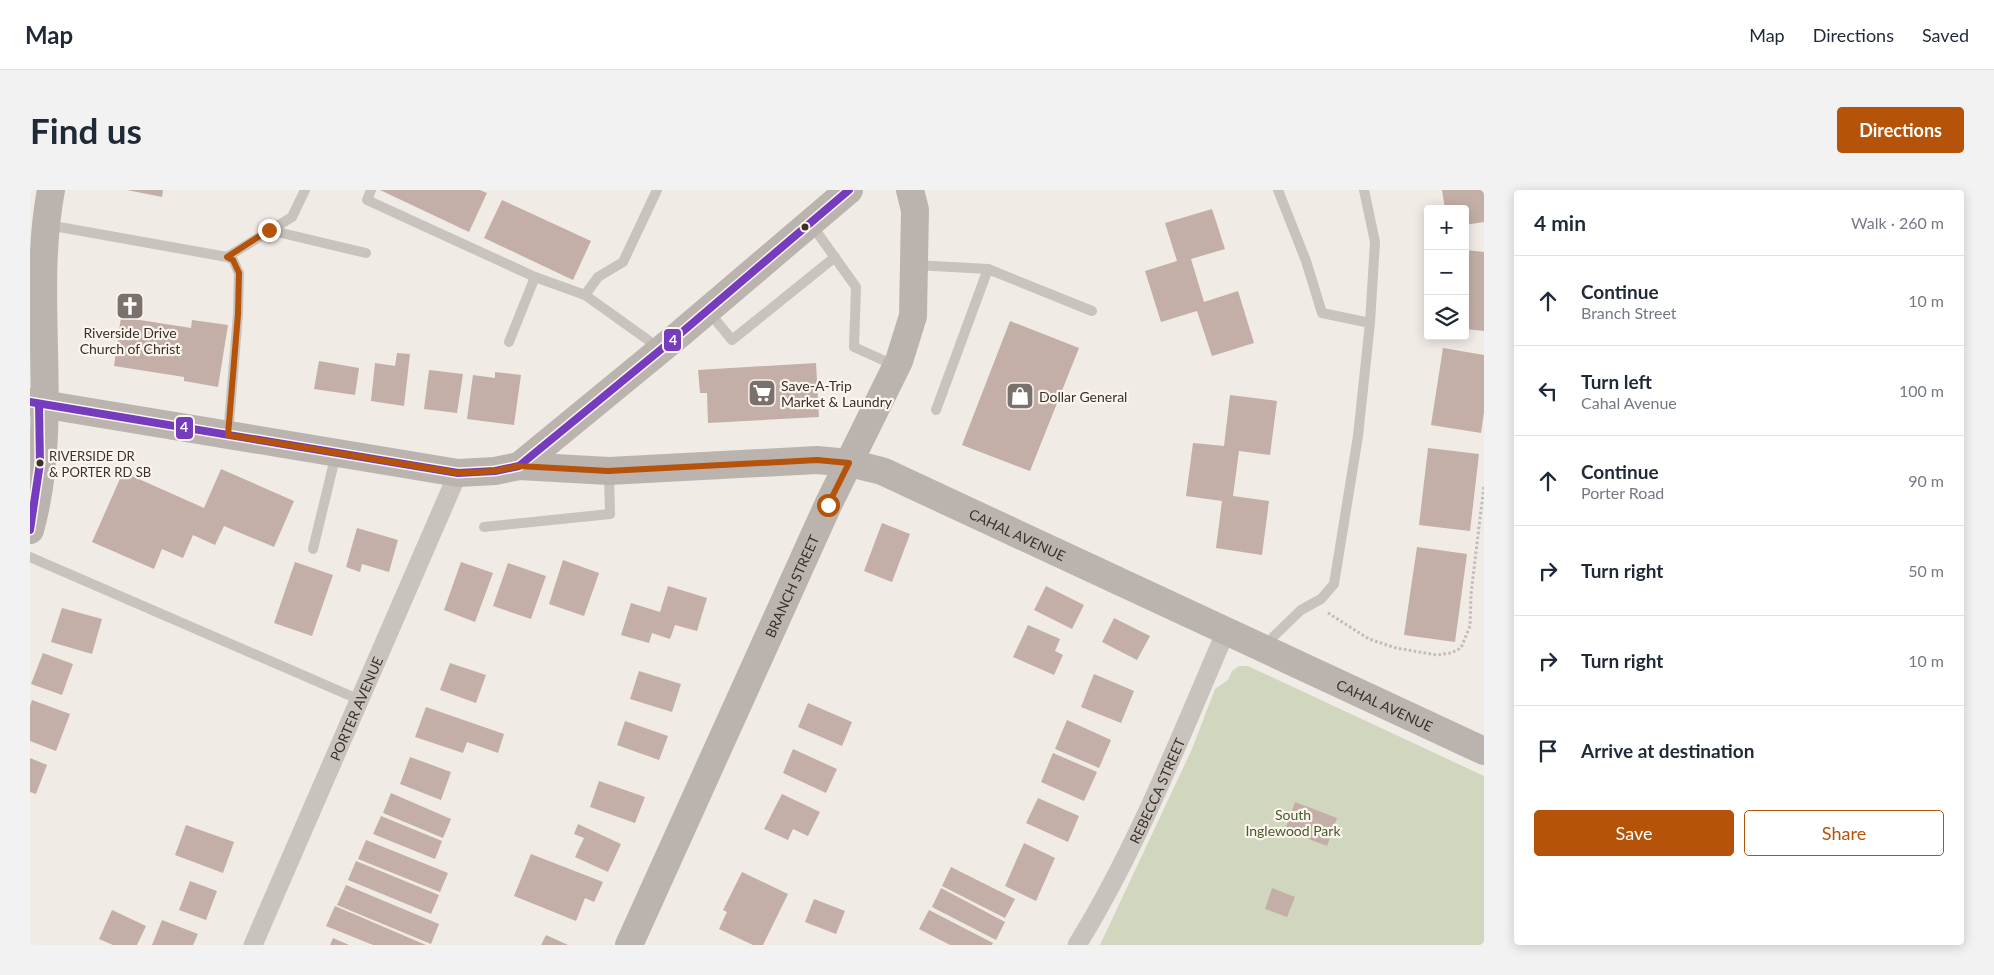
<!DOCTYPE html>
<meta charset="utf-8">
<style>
:root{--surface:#fff;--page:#f2f2f3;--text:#1f2937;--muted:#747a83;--line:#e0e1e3;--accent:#b45309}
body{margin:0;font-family:Lato,sans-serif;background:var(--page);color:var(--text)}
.controls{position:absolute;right:15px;top:15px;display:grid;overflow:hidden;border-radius:5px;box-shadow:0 2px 12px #0003}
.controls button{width:45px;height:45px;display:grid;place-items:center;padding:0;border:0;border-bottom:1px solid var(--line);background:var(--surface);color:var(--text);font:25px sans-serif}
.stop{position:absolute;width:15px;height:15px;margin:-11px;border:4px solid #b45309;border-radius:50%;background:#fff}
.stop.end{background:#b45309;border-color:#fff;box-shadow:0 1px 5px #0008}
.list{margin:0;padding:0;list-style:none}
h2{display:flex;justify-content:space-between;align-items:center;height:65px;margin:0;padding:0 20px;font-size:21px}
h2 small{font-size:16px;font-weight:400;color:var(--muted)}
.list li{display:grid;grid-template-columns:32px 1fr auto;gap:15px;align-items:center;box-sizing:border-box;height:90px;padding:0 20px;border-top:1px solid var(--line)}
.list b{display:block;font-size:19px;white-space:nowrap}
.list p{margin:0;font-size:16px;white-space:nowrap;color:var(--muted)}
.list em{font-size:16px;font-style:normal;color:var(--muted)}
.actions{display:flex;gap:10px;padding:15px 20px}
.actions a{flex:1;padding:11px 0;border:1px solid var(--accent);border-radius:5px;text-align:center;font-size:18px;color:var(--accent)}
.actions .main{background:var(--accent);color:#fff}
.icon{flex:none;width:28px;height:28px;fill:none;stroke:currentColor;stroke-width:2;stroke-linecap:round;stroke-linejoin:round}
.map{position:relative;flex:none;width:1454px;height:755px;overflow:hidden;border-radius:5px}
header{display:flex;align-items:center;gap:30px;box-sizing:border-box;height:70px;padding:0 25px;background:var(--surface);border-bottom:1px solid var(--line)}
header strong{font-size:24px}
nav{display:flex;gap:28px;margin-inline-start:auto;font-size:18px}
.intro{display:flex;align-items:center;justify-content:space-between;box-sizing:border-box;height:120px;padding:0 30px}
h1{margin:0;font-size:35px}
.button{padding:12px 22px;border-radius:5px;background:var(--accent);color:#fff;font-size:18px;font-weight:700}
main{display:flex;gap:30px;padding:0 30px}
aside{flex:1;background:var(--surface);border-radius:5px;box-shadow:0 2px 12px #0003}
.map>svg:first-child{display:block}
</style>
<header>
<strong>Map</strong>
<nav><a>Map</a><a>Directions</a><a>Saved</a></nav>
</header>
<div class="intro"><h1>Find us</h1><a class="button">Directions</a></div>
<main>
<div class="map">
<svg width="1454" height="755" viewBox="0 0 1454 755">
<rect width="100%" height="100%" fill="#f0ebe5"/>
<polygon fill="#d1d6bf" points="1209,476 1218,476 1454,586 1454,755 1070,755 1162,559 1185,499 1198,490 1202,481"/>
<g fill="#c3afa7">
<polygon points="97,0 133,0 132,7"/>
<polygon points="350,0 450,0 457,3 439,42"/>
<polygon points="1412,0 1454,0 1454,32 1435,35 1435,19 1415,19"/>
<polygon points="472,10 561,51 543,90 454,48"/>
<polygon points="1182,19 1195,59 1161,69 1174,112 1208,101 1224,153 1182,166 1167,121 1131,132 1115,81 1147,71 1135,33"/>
<polygon points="1435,60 1454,62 1454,141 1435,139"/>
<polygon points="91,127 161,138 162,130 198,135 188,197 154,191 154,187 84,176"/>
<polygon points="980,131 1049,158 1000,281 932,255"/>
<polygon points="1413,158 1454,165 1454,222 1451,243 1401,235"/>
<polygon points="367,163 380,164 374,216 341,211 345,173 365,176"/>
<polygon points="289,171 329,178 325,205 284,199"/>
<polygon points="786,173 789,227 678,233 677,203 670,203 668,180"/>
<polygon points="399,180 433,184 427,223 394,219"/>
<polygon points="465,182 491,185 484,235 437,229 443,185 465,188"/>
<polygon points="1200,205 1247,211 1240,265 1209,261 1203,306 1239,311 1232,365 1186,358 1192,311 1156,306 1163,253 1194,256"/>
<polygon points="1398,258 1449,264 1440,341 1389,335"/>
<polygon points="191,279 264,311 244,357 194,336 185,355 163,345 153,368 132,359 124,379 62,352 93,282 174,318"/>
<polygon points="852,333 880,344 862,392 834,381"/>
<polygon points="327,338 368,350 359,382 332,374 330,382 316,377"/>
<polygon points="1387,357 1437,364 1425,452 1374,445"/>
<polygon points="533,370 569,383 554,426 519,414"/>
<polygon points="265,372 303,385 282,446 244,433"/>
<polygon points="431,372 463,383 445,432 414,420"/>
<polygon points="478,373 516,386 501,429 463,416"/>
<polygon points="638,396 677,408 667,441 645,435 640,449 622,443 619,453 591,445 601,413 630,422"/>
<polygon points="1016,396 1054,415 1042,439 1004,420"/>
<polygon points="32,418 72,429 62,464 21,452"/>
<polygon points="1084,428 1120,446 1107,470 1072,452"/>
<polygon points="998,435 1030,449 1025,461 1033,465 1024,485 983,467"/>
<polygon points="13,463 43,474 32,505 1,494"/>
<polygon points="420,473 456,485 446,513 410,500"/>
<polygon points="609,481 651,494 642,522 600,509"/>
<polygon points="1064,484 1104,501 1091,533 1051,517"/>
<polygon points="2,510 40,524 26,561 0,551 0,516"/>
<polygon points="778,513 822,532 812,556 768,537"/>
<polygon points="396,517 474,544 468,563 437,552 433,563 385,547"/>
<polygon points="1037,530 1081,550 1069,578 1025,559"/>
<polygon points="595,531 638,546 629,570 587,555"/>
<polygon points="763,559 807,579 796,603 753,583"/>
<polygon points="1023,563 1067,582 1054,611 1011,592"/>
<polygon points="380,567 421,582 411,610 370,594"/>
<polygon points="0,568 17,575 6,604 0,602"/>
<polygon points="569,591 615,607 605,633 560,617"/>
<polygon points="361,603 421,629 413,648 353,623"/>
<polygon points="752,604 790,622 778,646 763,639 758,650 734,639"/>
<polygon points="1008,608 1049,626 1038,652 996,633"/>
<polygon points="1265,612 1307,628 1297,656 1255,640"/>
<polygon points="351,626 412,651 405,669 343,644"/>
<polygon points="548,634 591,654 578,682 545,667 554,648 544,644"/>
<polygon points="156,635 204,652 193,683 145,665"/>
<polygon points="336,650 418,683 410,702 328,669"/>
<polygon points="994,653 1025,668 1006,711 975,696"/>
<polygon points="501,664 573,692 564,712 555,708 546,731 484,706"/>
<polygon points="326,671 409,705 401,724 318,690"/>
<polygon points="921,677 985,709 975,728 912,696"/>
<polygon points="712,682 758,704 733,755 723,755 689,739 697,722 693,720"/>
<polygon points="160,691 187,701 176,730 149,720"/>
<polygon points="316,695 409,734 401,754 307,715"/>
<polygon points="911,698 975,732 966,750 902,717"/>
<polygon points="1242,698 1265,707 1257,727 1235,719"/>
<polygon points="784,709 815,721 806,744 775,732"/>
<polygon points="305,716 396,755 343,755 296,736"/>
<polygon points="82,720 116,736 107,755 83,755 69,749"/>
<polygon points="899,720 963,753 962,755 920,755 889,739"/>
<polygon points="132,730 168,744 163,755 122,755"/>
<polygon points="516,745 538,755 511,755"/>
<polygon points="303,748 319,755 300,755"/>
</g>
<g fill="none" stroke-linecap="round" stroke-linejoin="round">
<polyline stroke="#c2bbb6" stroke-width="3" stroke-dasharray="2.5 2.5" stroke-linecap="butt" points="1298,423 1339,449 1366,458 1407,465 1421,463 1431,458 1440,436 1441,404 1454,295"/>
<g stroke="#c9c3be" stroke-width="10">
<polyline points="341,0 337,10 505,87 555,105 618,150 629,161"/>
<polyline points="1248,0 1276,71 1292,123 1340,133"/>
<polyline points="781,34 826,97 824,157 866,176"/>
<polyline points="18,35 197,67 203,70 209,83 208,124 198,245"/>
<polyline points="239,40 336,63"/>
<polyline points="197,67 262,27 275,0"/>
<polyline points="885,75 958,79 1062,121"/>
<polyline points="555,105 568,87 593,72 627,0"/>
<polyline points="679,122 702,150 805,67"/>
<polyline points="479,152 505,87"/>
<polyline points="906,220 958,79"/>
<polyline points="454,337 580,324 579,282"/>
<polyline points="283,359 306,264"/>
<polyline points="0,367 330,510"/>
<polyline points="1236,458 1244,446 1271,420 1291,409 1304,394 1328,246 1340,133 1345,52 1334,0"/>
</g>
<g stroke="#c9c3be" stroke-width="19">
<path id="s1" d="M 223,755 L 428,283"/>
<path id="s2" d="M 1047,755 C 1108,656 1150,547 1196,441"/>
</g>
<g stroke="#bab3ae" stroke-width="28">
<polyline points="0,212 428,283 465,281 489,276 651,143 819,0"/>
<path id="s3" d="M 489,276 L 579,281 L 787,270 L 819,273 L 852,281 L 1454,561"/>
<path d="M 0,340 C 31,229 0,110 21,0"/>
<path id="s4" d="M 599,755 L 798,315 L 869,171 L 883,126 L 885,20 L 880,0"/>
</g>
<defs>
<g id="bus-1">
<polyline points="0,212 428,283 465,281 489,276 651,143 819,0"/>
<polyline points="0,340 10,273 9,214"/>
</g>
</defs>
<use href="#bus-1" stroke="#fbf5ee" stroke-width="11"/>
<use href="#bus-1" stroke="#753cbe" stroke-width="8"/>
</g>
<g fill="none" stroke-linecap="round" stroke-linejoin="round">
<polyline stroke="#b45309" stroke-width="6" points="239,40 197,67 203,70 209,83 208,124 198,245 428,283 464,281 489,276 578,281 787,270 819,273 798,315"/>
</g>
<defs>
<symbol id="church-square" viewBox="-11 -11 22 22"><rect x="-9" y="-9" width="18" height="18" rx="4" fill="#7a716c" stroke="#fbf5ee"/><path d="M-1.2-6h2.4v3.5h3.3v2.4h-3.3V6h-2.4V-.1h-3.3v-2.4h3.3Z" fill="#fff"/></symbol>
<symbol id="supermarket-square" viewBox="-11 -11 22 22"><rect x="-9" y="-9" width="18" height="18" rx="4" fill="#7a716c" stroke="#fbf5ee"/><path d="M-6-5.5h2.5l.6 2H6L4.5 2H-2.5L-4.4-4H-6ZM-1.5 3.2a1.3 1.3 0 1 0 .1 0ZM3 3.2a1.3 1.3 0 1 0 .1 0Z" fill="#fff"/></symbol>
<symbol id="shop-square" viewBox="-11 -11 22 22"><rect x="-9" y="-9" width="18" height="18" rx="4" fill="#7a716c" stroke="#fbf5ee"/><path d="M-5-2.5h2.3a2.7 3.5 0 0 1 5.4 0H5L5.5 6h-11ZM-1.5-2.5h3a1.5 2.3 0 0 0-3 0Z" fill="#fff"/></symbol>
</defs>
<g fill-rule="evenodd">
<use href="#church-square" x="84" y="100" width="32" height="32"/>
<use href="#supermarket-square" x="716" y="187" width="32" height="32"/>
<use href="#shop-square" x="974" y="190" width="32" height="32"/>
</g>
<g fill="#3b302b" stroke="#fbf5ee" stroke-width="2">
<circle cx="775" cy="37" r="4.5"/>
<circle cx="10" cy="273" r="4.5"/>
</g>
<g text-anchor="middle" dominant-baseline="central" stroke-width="4.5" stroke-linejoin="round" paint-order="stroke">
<g font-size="13" fill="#3b302b" stroke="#fbf5ee" text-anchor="start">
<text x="19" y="266">RIVERSIDE DR<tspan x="19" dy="16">&amp; PORTER RD SB</tspan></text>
</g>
<g font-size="14" fill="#3b302b" stroke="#fbf5ee" text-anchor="start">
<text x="100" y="142" text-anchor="middle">Riverside Drive<tspan x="100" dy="16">Church of Christ</tspan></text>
<text x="751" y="195">Save-A-Trip<tspan x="751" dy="16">Market &amp; Laundry</tspan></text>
<text x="1009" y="206">Dollar General</text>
</g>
<g font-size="14" fill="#3b302b" stroke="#fbf5ee">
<text stroke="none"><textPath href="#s3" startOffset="514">CAHAL AVENUE</textPath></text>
<text stroke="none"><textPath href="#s4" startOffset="394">BRANCH STREET</textPath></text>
<text stroke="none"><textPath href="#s3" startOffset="919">CAHAL AVENUE</textPath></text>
<text stroke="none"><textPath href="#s1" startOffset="258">PORTER AVENUE</textPath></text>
<text stroke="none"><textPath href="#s2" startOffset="174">REBECCA STREET</textPath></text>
</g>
<g font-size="14" fill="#4a5a2e" stroke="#fbf5ee">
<text x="1263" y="624">South<tspan x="1263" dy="16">Inglewood Park</tspan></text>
</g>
</g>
<g stroke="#fbf5ee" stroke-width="2">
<rect x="633" y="138" width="19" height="24" rx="5" fill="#753cbe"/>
<rect x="145" y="226" width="19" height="24" rx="5" fill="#753cbe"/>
</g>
<g font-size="14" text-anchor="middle" font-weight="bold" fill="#fff">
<text x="643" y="155">4</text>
<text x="154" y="242">4</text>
</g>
</svg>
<div class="controls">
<button>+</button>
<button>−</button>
<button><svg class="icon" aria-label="layers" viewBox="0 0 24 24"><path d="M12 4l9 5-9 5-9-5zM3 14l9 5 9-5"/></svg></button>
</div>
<div class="stop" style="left:798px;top:315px"></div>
<div class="stop end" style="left:239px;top:40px"></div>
</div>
<aside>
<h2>4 min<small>Walk · 260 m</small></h2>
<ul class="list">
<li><svg class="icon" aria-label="ahead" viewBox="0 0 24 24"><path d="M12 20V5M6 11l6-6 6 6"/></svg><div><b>Continue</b><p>Branch Street</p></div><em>10 m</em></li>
<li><svg class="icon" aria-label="left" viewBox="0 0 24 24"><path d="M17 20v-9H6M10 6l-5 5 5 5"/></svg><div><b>Turn left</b><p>Cahal Avenue</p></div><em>100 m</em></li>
<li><svg class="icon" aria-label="ahead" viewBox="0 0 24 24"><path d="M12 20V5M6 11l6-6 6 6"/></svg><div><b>Continue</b><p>Porter Road</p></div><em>90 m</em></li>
<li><svg class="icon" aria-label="right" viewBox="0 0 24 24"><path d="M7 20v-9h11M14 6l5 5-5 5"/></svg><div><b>Turn right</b></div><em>50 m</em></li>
<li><svg class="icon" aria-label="right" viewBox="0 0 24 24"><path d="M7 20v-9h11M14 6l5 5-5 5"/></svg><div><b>Turn right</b></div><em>10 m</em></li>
<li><svg class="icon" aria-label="arrive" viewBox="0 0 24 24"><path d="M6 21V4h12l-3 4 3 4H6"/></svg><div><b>Arrive at destination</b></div></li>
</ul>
<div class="actions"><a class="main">Save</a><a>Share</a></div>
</aside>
</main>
